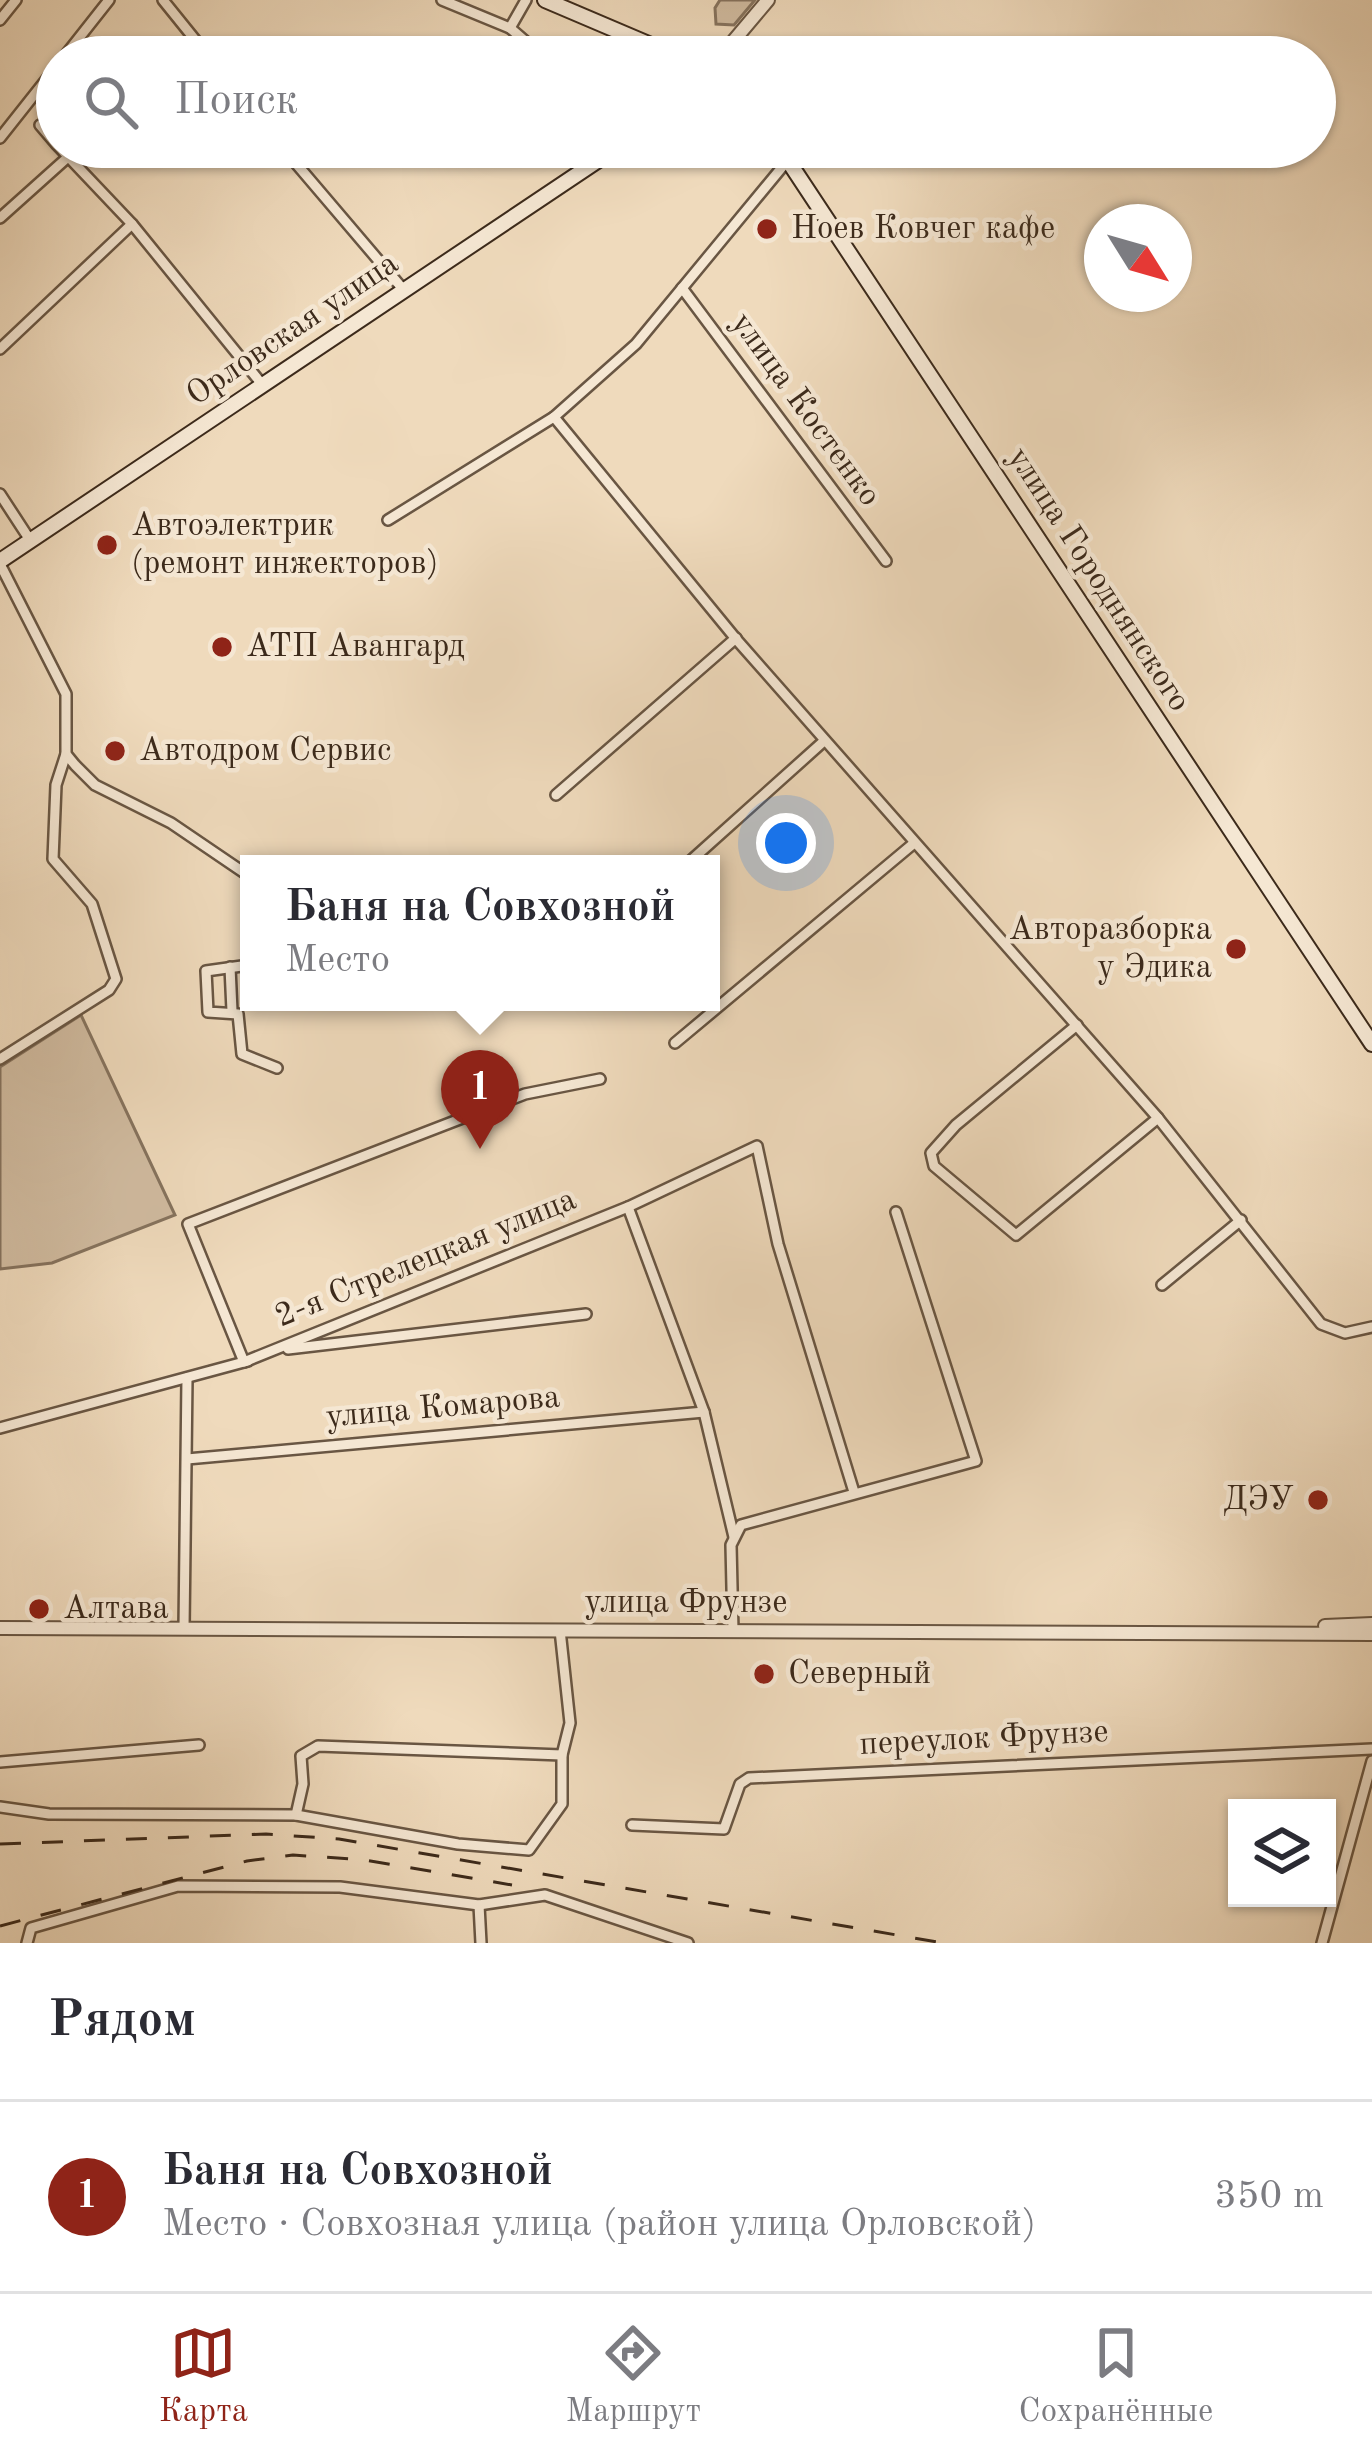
<!DOCTYPE html>
<html lang="ru">
<meta charset="utf-8">
<style>
:root{--surface:#fff;--page:#f7f7f7;--text:#2b2b33;--muted:#7c7c81;--line:#e1e1e2;--accent:#8f2418}
body{margin:0;font-family:"Old Standard TT",serif;background:var(--page);color:var(--text)}
.controls{position:absolute;right:36px;bottom:36px;display:grid;overflow:hidden;border-radius:0px;box-shadow:0 3px 9px #0004}
.controls button{width:108px;height:108px;display:grid;place-items:center;padding:0;border:0;border-bottom:3px solid var(--line);background:var(--surface);color:var(--text);font:60px sans-serif}
.compass{position:absolute;left:1084px;top:204px;width:108px;height:108px;border-radius:50%;background:var(--surface);box-shadow:0 3px 9px #0004;rotate:127deg}
.you{position:absolute;left:786px;top:843px;width:42px;height:42px;margin:-30px;border:9px solid #fff;border-radius:50%;background:#1a73e8;box-shadow:0 0 0 18px #1a73e833}
.badge{display:grid;place-items:center;width:78px;height:78px;border-radius:50%;background:var(--accent);color:#fff;font-size:39px;font-weight:700}
.pin{position:absolute;translate:-50% -99px;filter:drop-shadow(0 3px 6px #0008)}
.pin::after{content:'';position:absolute;top:63px;width:42px;height:36px;background:inherit;clip-path:polygon(0 0,100% 0,50% 100%)}
.popup{position:absolute;left:240px;top:855px;width:480px;height:156px;box-sizing:border-box;display:grid;place-content:center;border-radius:0px;background:var(--surface);filter:drop-shadow(0 3px 9px #0005);font-size:39px;white-space:nowrap;color:var(--muted)}
.popup b{font-size:45px;color:var(--text)}
.popup::after{content:'';position:absolute;left:50%;top:100%;margin-left:-24px;border:24px solid transparent;border-top-color:var(--surface)}
.list{margin:0;padding:0;list-style:none}
h2{display:flex;justify-content:space-between;align-items:center;height:156px;margin:0;padding:0 48px;font-size:51px}
h2 small{font-size:39px;font-weight:400;color:var(--muted)}
.list li{display:grid;grid-template-columns:78px 1fr auto;gap:36px;align-items:center;box-sizing:border-box;height:192px;padding:0 48px;border-top:3px solid var(--line)}
.list b{display:block;font-size:45px;white-space:nowrap}
.list p{margin:0;font-size:39px;white-space:nowrap;color:var(--muted)}
.list em{font-size:39px;font-style:normal;color:var(--muted)}
.icon{flex:none;width:66px;height:66px;fill:none;stroke:currentColor;stroke-width:2;stroke-linecap:round;stroke-linejoin:round}
.map{position:relative;flex:none;width:1372px;height:1943px;overflow:hidden}
.search{position:absolute;background:var(--surface);box-shadow:0 3px 9px #0004;left:36px;right:36px;top:36px;height:132px;display:flex;align-items:center;gap:30px;box-sizing:border-box;padding:0 42px;border-radius:66px;color:var(--muted);font-size:45px}
.sheet{height:348px;background:var(--surface)}
nav{display:flex;justify-content:space-around;align-items:center;box-sizing:border-box;height:168px;border-top:3px solid var(--line);background:var(--surface);font-size:33px;color:var(--muted)}
nav a{display:grid;justify-items:center;gap:6px}
nav .on{color:var(--accent)}
.map>svg:first-child{display:block}
</style>
<div class="map">
<svg width="1372" height="1943" viewBox="0 0 1372 1943">
<rect width="100%" height="100%" fill="#efdabc"/>
<filter id="stains"><feTurbulence type="fractalNoise" baseFrequency=".00167" numOctaves="4"/><feColorMatrix values="0 0 0 0 .2 0 0 0 0 .09 0 0 0 0 .02 0 0 0 .5 -.17"/></filter>
<radialGradient id="worn" r=".72"><stop offset=".6" stop-color="#630" stop-opacity="0"/><stop offset="1" stop-color="#630" stop-opacity=".3"/></radialGradient>
<g fill="#d1bca1" stroke="#86735e" stroke-width="3">
<polygon points="720,0 755,0 734,25 716,24 715,8"/>
<polygon points="81,1015 175,1215 52,1263 0,1269 0,1067"/>
</g>
<g fill="none" stroke-linecap="round" stroke-linejoin="round">
<defs>
<g id="minor">
<polyline points="163,0 209,57"/>
<polyline points="442,0 510,28 526,0"/>
<polyline points="0,20 16,0"/>
<polyline points="510,28 525,41 523,57"/>
<polyline points="64,57 109,0"/>
<polyline points="40,125 57,145"/>
<polyline points="0,138 57,66"/>
<polyline points="59,147 132,224 261,383"/>
<polyline points="282,147 402,288"/>
<polyline points="0,218 68,157"/>
<polyline points="682,288 886,561"/>
<polyline points="0,349 132,224"/>
<polyline points="554,417 736,639 1158,1118 1321,1324 1345,1333 1372,1327"/>
<polyline points="0,494 30,540"/>
<polyline points="388,520 554,417 636,344 788,160"/>
<polyline points="0,564 66,694 66,754 75,765 95,785 171,823 249,876"/>
<polyline points="556,795 736,638"/>
<polyline points="687,864 824,741"/>
<polyline points="249,965 206,971 208,1012 238,1014 242,1054 277,1068"/>
<polyline points="230,967 232,1011"/>
<polyline points="1077,1025 956,1125 931,1153 934,1166 1016,1235 1158,1118"/>
<polyline points="675,1043 913,844"/>
<polyline points="0,1059 109,990 116,979 92,904 53,859 56,785 66,754"/>
<polyline points="628,1207 704,1412 734,1537"/>
<polyline points="1162,1285 1241,1220"/>
<polyline points="288,1349 586,1314"/>
<polyline points="248,1361 244,1362 188,1224 525,1094 600,1079"/>
<polyline points="0,1428 244,1362 628,1207 757,1146 778,1244 854,1492"/>
<polyline points="187,1459 704,1412"/>
<polyline points="184,1628 187,1378"/>
<polyline points="733,1631 731,1545 741,1525 976,1461 896,1212"/>
<polyline points="0,1762 199,1745"/>
<polyline points="0,1807 49,1814 296,1815 458,1844 529,1850 562,1804 562,1755 570,1723 560,1630"/>
<polyline points="296,1815 303,1784 301,1756 318,1746 562,1755"/>
<polyline points="632,1825 724,1829 740,1784 749,1778 1372,1749"/>
<polyline points="479,1905 481,1943"/>
<polyline points="27,1943 31,1928 178,1886 340,1887 479,1905 545,1895 688,1943"/>
<polyline points="1322,1943 1372,1761"/>
</g>
<g id="tertiary">
<polyline points="720,57 768,0"/>
<polyline points="1325,1626 1372,1624"/>
<polyline points="0,1628 1372,1634"/>
</g>
<g id="secondary">
<polyline points="545,0 679,57"/>
<polyline points="705,57 708,57"/>
<polyline points="779,147 1372,1044"/>
<polyline points="0,561 618,147"/>
</g>
</defs>
<use href="#minor" stroke="#695643" stroke-width="14"/>
<use href="#tertiary" stroke="#695643" stroke-width="16"/>
<use href="#secondary" stroke="#3c2a1b" stroke-width="18"/>
<use href="#minor" stroke="#f5e7d3" stroke-width="9"/>
<use href="#tertiary" stroke="#f5e7d3" stroke-width="12"/>
<use href="#secondary" stroke="#f5e7d3" stroke-width="14"/>
<g stroke="#3c2a1b" stroke-width="3" stroke-dasharray="21 21" stroke-linecap="butt">
<polyline points="0,1844 266,1834 339,1839 943,1943"/>
<polyline points="0,1926 247,1861 293,1855 365,1860 512,1885"/>
</g>
</g>
<g fill="#8f2418" stroke="#f5e7d3" stroke-width="4.5">
<circle cx="767" cy="229" r="12"/>
<circle cx="107" cy="545" r="12"/>
<circle cx="222" cy="647" r="12"/>
<circle cx="115" cy="751" r="12"/>
<circle cx="1236" cy="949" r="12"/>
<circle cx="1318" cy="1500" r="12"/>
<circle cx="39" cy="1609" r="12"/>
<circle cx="764" cy="1674" r="12"/>
</g>
<g text-anchor="middle" dominant-baseline="central" stroke-width="9" stroke-linejoin="round" paint-order="stroke">
<g font-size="33" fill="#3c2a1b" stroke="#f5e7d3" text-anchor="start">
<text x="791" y="229">Ноев Ковчег кафе</text>
<text x="131" y="526">Автоэлектрик<tspan x="131" dy="38">(ремонт инжекторов)</tspan></text>
<text x="246" y="647">АТП Авангард</text>
<text x="139" y="751">Автодром Сервис</text>
<text x="1212" y="930" text-anchor="end">Авторазборка<tspan x="1212" dy="38">у Эдика</tspan></text>
<text x="1294" y="1500" text-anchor="end">ДЭУ</text>
<text x="63" y="1609">Алтава</text>
<text x="788" y="1674">Северный</text>
</g>
<g font-size="33" fill="#3c2a1b" stroke="#f5e7d3">
<text transform="translate(293 330) rotate(-34)">Орловская улица</text>
<text transform="translate(805 410) rotate(54)">улица Костенко</text>
<text transform="translate(1098 580) rotate(57)">улица Городнянского</text>
<text transform="translate(426 1259) rotate(-22)">2-я Стрелецкая улица</text>
<text transform="translate(443 1408) rotate(-5)">улица Комарова</text>
<text x="686" y="1603">улица Фрунзе</text>
<text transform="translate(984 1739) rotate(-3)">переулок Фрунзе</text>
</g>
</g>
<rect width="100%" height="100%" filter="url(#stains)"/>
<rect width="100%" height="100%" fill="url(#worn)"/>
</svg>
<div class="controls">
<button><svg class="icon" aria-label="layers" viewBox="0 0 24 24"><path d="M12 4l9 5-9 5-9-5zM3 14l9 5 9-5"/></svg></button>
</div>
<svg class="compass" viewBox="-18 -18 36 36"><path d="M0-13l5 13h-10z" fill="#e53935"/><path d="M0 13l5-13h-10z" fill="#7c7c81"/></svg>
<div class="you"></div>
<div class="pin badge" style="left:480px;top:1149px">1</div>
<div class="popup"><b>Баня на Совхозной</b>Место</div>
<div class="search"><svg class="icon" aria-label="search" viewBox="0 0 24 24"><circle cx="10" cy="10" r="6"/><path d="M15 15l6 6"/></svg>Поиск</div>
</div>
<section class="sheet">
<h2>Рядом<small></small></h2>
<ul class="list">
<li><span class="badge">1</span><div><b>Баня на Совхозной</b><p>Место · Совхозная улица (район улица Орловской)</p></div><em>350 m</em></li>
</ul>
</section>
<nav>
<a class="on"><svg class="icon" aria-label="map" viewBox="0 0 24 24"><path d="M3 6l6-2 6 2 6-2v14l-6 2-6-2-6 2zM9 4v14M15 6v14"/></svg>Карта</a>
<a><svg class="icon" aria-label="directions" viewBox="0 0 24 24"><path d="M12 3l9 9-9 9-9-9zM9 14v-3h6M13 9l2 2-2 2"/></svg>Маршрут</a>
<a><svg class="icon" aria-label="saved" viewBox="0 0 24 24"><path d="M7 4h10v16l-5-4-5 4z"/></svg>Сохранённые</a>
</nav>
